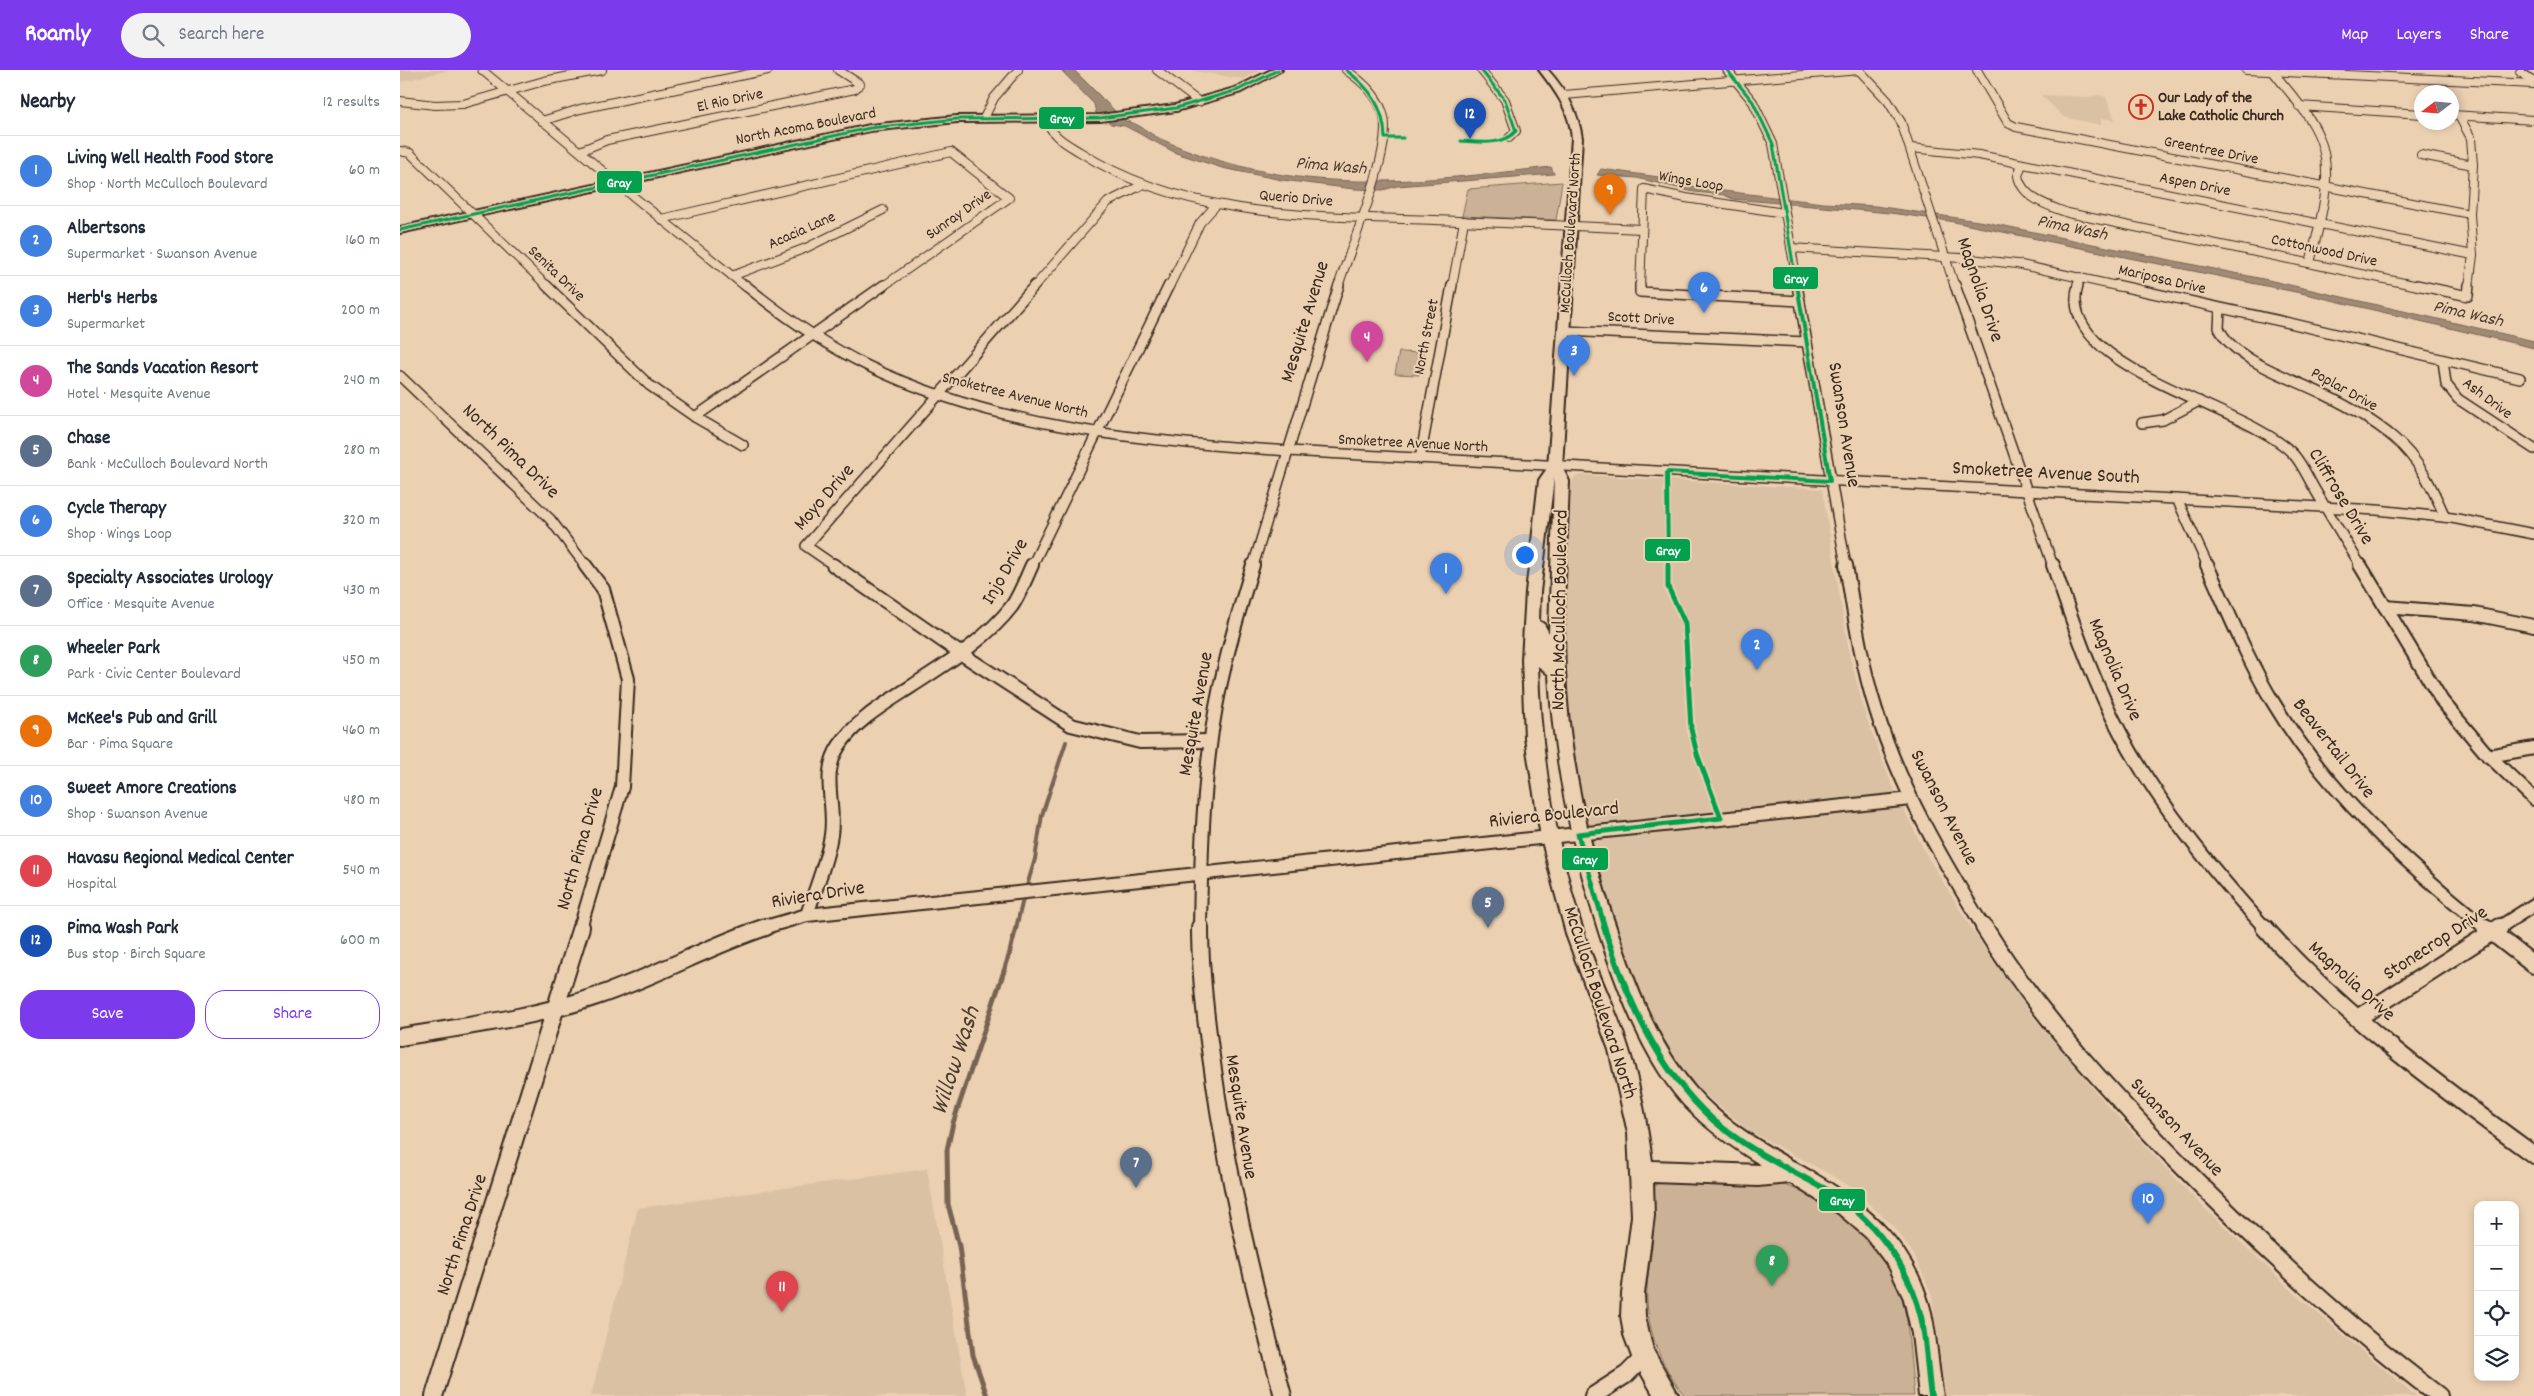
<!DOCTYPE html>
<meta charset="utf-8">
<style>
:root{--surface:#fff;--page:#f2f2f3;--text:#1f2937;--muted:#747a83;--line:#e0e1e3;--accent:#7c3aed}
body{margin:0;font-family:Dekko,sans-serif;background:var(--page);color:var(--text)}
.controls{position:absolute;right:15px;bottom:15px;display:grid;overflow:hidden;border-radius:10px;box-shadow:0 2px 8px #0003}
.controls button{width:45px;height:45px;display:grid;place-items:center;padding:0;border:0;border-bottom:1px solid var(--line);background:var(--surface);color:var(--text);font:25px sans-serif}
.compass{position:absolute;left:2014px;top:15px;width:45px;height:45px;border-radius:50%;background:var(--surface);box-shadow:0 2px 8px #0003;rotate:254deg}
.you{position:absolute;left:1124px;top:484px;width:18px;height:18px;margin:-12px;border:4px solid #fff;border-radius:50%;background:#1a73e8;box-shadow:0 0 0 8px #1a73e833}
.badge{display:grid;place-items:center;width:32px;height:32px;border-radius:50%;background:var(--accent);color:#fff;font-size:16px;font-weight:700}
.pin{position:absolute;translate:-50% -41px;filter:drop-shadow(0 1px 2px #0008)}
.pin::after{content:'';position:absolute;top:26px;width:18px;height:15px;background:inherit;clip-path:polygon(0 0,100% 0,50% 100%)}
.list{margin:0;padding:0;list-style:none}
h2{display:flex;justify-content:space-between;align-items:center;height:65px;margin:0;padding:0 20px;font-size:21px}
h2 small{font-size:16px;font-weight:400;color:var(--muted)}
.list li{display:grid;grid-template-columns:32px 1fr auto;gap:15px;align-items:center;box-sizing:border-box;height:70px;padding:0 20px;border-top:1px solid var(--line)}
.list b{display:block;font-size:19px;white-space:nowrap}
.list p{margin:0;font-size:16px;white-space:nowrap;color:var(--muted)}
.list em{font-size:16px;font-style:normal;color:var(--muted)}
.actions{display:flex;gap:10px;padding:15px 20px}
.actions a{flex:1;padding:11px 0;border:1px solid var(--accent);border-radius:20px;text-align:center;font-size:18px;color:var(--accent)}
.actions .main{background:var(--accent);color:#fff}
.icon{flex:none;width:28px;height:28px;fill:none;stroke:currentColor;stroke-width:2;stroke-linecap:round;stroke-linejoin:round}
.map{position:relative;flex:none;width:2134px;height:1326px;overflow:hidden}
header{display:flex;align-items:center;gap:30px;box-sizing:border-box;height:70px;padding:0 25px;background:var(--accent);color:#fff}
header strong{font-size:24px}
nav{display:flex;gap:28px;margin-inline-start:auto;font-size:18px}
.search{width:350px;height:45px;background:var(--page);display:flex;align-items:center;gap:12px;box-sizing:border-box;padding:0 18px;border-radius:28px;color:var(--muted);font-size:19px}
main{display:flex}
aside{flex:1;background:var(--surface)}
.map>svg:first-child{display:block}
</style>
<header>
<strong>Roamly</strong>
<div class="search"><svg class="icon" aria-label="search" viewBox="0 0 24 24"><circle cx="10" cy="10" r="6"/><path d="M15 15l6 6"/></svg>Search here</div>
<nav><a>Map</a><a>Layers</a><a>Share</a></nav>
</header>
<main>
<aside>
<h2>Nearby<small>12 results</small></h2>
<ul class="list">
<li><span class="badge" style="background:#3f7fe0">1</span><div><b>Living Well Health Food Store</b><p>Shop · North McCulloch Boulevard</p></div><em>60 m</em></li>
<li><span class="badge" style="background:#3f7fe0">2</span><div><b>Albertsons</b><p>Supermarket · Swanson Avenue</p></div><em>160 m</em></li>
<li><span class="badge" style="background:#3f7fe0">3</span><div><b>Herb's Herbs</b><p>Supermarket</p></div><em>200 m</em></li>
<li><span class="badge" style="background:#d1479c">4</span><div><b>The Sands Vacation Resort</b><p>Hotel · Mesquite Avenue</p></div><em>240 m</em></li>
<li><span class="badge" style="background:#5c6f8a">5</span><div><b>Chase</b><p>Bank · McCulloch Boulevard North</p></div><em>280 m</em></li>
<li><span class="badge" style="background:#3f7fe0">6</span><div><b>Cycle Therapy</b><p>Shop · Wings Loop</p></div><em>320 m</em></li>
<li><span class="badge" style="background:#5c6f8a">7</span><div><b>Specialty Associates Urology</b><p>Office · Mesquite Avenue</p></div><em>430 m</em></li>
<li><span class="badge" style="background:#2e9e5b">8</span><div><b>Wheeler Park</b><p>Park · Civic Center Boulevard</p></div><em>450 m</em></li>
<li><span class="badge" style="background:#e8710a">9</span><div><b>McKee's Pub and Grill</b><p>Bar · Pima Square</p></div><em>460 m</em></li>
<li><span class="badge" style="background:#3f7fe0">10</span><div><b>Sweet Amore Creations</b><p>Shop · Swanson Avenue</p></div><em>480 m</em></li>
<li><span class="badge" style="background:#e0444e">11</span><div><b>Havasu Regional Medical Center</b><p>Hospital</p></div><em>540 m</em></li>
<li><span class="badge" style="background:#1a4fb4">12</span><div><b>Pima Wash Park</b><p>Bus stop · Birch Square</p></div><em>600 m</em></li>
</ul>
<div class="actions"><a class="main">Save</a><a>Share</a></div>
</aside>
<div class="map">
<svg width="2134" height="1326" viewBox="0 0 2134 1326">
<rect width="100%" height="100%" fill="#ebd0b2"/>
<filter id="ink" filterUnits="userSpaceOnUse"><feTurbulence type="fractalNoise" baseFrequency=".02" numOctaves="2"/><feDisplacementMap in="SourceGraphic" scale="10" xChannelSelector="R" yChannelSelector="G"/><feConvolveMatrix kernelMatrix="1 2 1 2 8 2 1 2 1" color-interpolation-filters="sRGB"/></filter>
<g filter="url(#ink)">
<g fill="#dac1a4">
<polygon points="0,0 49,0 0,12"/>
<polygon points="796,0 861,0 843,9 794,1"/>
<polygon points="1641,25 1687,27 1699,25 1706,27 1715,50 1701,48 1701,55 1664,47"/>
<polygon points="1183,405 1422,419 1450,587 1466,647 1491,713 1526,784 1573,861 1632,945 1706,1034 1796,1130 1902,1230 2016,1326 1545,1326 1532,1225 1514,1185 1495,1158 1453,1119 1426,1102 1349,1061 1297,1018 1271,985 1252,949 1228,893 1201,816 1174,700 1163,599 1171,414 1175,407"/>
<polygon points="527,1099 567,1326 191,1326 238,1138"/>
</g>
<g fill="#cbb297" stroke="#836e5a">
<polygon points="1162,112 1156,150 1062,146 1068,119"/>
<polygon points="999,282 1023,283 1019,305 995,304"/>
<path d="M 1258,1111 L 1381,1114 L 1412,1125 L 1459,1157 L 1488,1195 L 1502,1228 L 1507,1251 L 1514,1326 L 1285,1326 C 1260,1295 1245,1257 1247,1217 C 1248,1198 1253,1179 1253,1160 C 1253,1146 1249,1122 1258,1111 Z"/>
</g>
<g fill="#a18a74" stroke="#786452">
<path d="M 661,0 L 674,0 L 725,51 C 738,52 749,64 761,69 C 789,82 818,91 848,98 C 947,122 1051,108 1151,97 L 1154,104 L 997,116 L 983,120 L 954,119 L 882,110 L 822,98 L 776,83 L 725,56 L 711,54 L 696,43 L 694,34 Z"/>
<polygon points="1201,99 1259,107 1299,118 1423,133 1475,136 1585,152 1868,210 2134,271 2134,278 1910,225 1549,151 1490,143 1333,129 1324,125 1294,122 1237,108 1197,105"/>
</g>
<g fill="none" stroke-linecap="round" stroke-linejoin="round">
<g stroke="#786452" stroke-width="4">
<polyline points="626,819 635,789 642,745 666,672"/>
<polyline points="616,858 624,825"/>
</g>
<polyline stroke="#786452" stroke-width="5" points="587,1326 573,1285 559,1176 548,1134 547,1080 553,1053 609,886 616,857"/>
<defs>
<g id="minor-far3">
<polyline points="82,0 229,123 346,217"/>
<polyline points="757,0 799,32"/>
<polyline points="1081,0 1105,30 1116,61 1109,68"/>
<polyline points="1327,0 1353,32 1373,74 1398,217"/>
<polyline points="1459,0 1488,31 1501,52 1555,217"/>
<polyline points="1577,0 1608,53 1616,57 2070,144"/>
<polyline points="1846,0 2134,14"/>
<path d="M 1872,0 C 1888,22 1910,43 1920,69 C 1935,108 1919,155 1910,193"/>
<polyline points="2120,2 2134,11"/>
<polyline points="1164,25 1460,0"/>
<polyline points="0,31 35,35 63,34 144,11 202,0"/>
<polyline points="1899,36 2022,44"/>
<polyline points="2052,45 2134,50"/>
<polyline points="2059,46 2071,68 2073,95 2070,144 2073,185 2069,217"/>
<polyline points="584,48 594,28 618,0"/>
<path d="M 648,48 C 648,65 667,74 680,82 C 784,149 915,146 1035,150 C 1104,153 1173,156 1242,159"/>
<polyline points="142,51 180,39 368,0"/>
<polyline points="1511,78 1579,85 2073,185"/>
<polyline points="0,81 10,83 148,217"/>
<polyline points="180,81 207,70 455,19 460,14 438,0"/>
<polyline points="2021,85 2073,95"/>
<path d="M 1622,94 L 1618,106 C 1622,128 1649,136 1668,143 L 2023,217"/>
<polyline points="261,149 551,82 609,128 482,217"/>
<polyline points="1391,178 1561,188 1617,194 1721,217"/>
<polyline points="332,206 406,178 483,140"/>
<polyline points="634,217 708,132 744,114"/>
<polyline points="769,217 800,153 817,134"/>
<path d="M 938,217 C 950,178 992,82 984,47 C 979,26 963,12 946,0"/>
<polyline points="1052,217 1064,151"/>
<polyline points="1240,217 1244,119 1286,128 1384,143"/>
<polyline points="1677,217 1680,207"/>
</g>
<g id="minor-far2">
<polyline points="146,215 249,315 295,347 343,375"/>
<path d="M 345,215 C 383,246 423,274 468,296 C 598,359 746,371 888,381 L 1977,440 L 2052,448 L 2134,464"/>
<polyline points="1240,215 1240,222 1400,231"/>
<polyline points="1397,215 1446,496"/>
<polyline points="1555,215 1653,496"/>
<path d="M 1678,215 C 1653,300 1851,336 1894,385 C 1902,394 1908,408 1914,418 C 1929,444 1945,470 1961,496"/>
<polyline points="1716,215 1894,254 2120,308"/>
<polyline points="2017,215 2068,226 2069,215"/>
<path d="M 1820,239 L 1819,258 C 1834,291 1892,308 1923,324 C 1948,336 1973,350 1994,368 C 2019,389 2032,417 2045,447"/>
<polyline points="1164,261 1407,272"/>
<polyline points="2043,290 2046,314 2058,329 2134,379"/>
<polyline points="0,306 150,449 186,496"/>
<polyline points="295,347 484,215"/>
<polyline points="1742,353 1763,350 1799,331"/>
<polyline points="1020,389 1052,215"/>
<polyline points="1777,429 1808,496"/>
<polyline points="435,496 406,476 635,215"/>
<polyline points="632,496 769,215"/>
<polyline points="853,496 939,215"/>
</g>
<g id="minor-far1">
<polyline points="433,495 560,583 671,655 740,672 810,671"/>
<path d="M 1446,495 C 1454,544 1461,593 1476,640 C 1500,718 1542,789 1584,858"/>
<path d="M 1653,495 C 1673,552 1692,610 1721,664 C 1759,735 1811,798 1865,858"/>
<path d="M 1807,495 C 1828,541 1847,589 1873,632 C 1926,721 2006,794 2086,858"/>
<polyline points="1960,495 2042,631 2085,682 2134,729"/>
<polyline points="1985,537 2074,544 2134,556"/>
<polyline points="2088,686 2134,678"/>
<path d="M 407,845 C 415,819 427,792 431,765 C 436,734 420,705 439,676 C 456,650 486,633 512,616 C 547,593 586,570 612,536 C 620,524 626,508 632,495"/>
<polyline points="180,858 222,717 228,609 203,519 185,495"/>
<polyline points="362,858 407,845 1511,729"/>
<path d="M 800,858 C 801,800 802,742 809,684 C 816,620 834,556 853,495"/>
<polyline points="2098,858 2134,835"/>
</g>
<g id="minor">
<path d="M 800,857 C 800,905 806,953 813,1000 C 828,1111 854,1218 883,1326"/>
<path d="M 1584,857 C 1636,941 1704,1016 1773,1087 C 1856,1172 1944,1254 2039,1326"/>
<path d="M 1864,857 C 1942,945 2039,1016 2134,1085"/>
<polyline points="2085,857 2134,895"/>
<polyline points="1959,947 2100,857"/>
<path d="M 0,967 C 66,956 133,948 197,926 C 255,907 308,876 366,857"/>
<polyline points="34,1326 181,857"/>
<polyline points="1193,1326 1227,1304 1244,1287"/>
</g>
<g id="major">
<polygon points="871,0 882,0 841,22 776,41 700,51 557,52 470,61 0,163 0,157 470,55 557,46 700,45 775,35 835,18"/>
<path d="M 1139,0 L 1148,0 C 1166,20 1178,41 1182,68 L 1162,397 L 1169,411 C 1167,474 1162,538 1165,601 C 1169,693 1190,783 1220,869 C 1238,923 1259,976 1296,1019 C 1324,1051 1362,1073 1398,1094 C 1461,1129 1513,1168 1531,1242 C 1537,1270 1538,1298 1543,1326 L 1519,1326 L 1512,1264 L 1504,1229 L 1489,1197 L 1466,1167 L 1438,1143 L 1390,1113 L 1358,1116 L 1253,1112 L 1254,1146 L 1244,1224 L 1245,1246 L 1253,1280 L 1279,1326 L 1254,1326 L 1232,1287 L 1224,1265 L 1221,1246 L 1222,1224 L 1232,1146 L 1228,1063 L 1209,980 L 1167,867 L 1153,815 L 1141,767 L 1125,668 L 1122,589 L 1126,522 L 1139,410 L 1148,397 L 1172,68 C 1169,39 1156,22 1139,0 ZM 1154,408 L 1149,563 L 1144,554 L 1139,551 L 1140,522 ZM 1138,596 L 1149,605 C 1154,702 1176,795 1207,887 C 1225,938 1247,993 1283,1034 C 1306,1059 1333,1078 1361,1095 L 1252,1091 C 1247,1054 1240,1015 1229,980 C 1217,941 1198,905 1185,867 C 1157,780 1140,686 1138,596 Z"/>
</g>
</defs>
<use href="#minor-far3" stroke="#3b2a1e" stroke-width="10"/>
<use href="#minor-far2" stroke="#3b2a1e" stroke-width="12"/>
<use href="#minor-far1" stroke="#3b2a1e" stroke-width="16"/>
<use href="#minor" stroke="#3b2a1e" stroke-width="20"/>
<use href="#major" stroke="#3b2a1e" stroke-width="4"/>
<use href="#minor-far3" stroke="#ebd0b2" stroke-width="8"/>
<use href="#minor-far2" stroke="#ebd0b2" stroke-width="9"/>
<use href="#minor-far1" stroke="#ebd0b2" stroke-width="12"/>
<use href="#minor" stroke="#ebd0b2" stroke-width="16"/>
<use href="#major" fill="#ebd0b2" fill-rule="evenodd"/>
<defs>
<g id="bus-1-far3">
<path d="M 946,0 C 970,18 984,37 985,68 L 1003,68"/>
<polyline points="1327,0 1353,32 1373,74 1397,217"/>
<path d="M 1061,71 C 1079,72 1103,76 1116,61 L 1105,30 L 1081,0"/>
<polyline points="0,160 470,58 557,49 700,48 776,38 838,20 878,0"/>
</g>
<polyline id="bus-1-far2" points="1268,496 1267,402 1430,411 1397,215"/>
<polyline id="bus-1-far1" points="1205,858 1178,764 1321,748 1297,684 1291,659 1285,553 1268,517 1268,495"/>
<path id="bus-1" d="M 1204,857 C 1226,926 1257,999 1312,1049 C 1347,1080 1387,1098 1427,1120 C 1473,1147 1509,1196 1521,1247 C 1527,1273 1527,1300 1531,1326"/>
</defs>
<use href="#bus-1-far3" stroke="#ebd0b2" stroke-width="5.5"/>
<use href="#bus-1-far2" stroke="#ebd0b2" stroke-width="7"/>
<use href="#bus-1-far1" stroke="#ebd0b2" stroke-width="9"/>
<use href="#bus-1" stroke="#ebd0b2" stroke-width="10"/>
<use href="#bus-1-far3" stroke="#03a04e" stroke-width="3"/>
<use href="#bus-1-far2" stroke="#03a04e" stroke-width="4"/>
<use href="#bus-1-far1" stroke="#03a04e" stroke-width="5"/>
<use href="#bus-1" stroke="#03a04e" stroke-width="6"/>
</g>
</g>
<defs>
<symbol id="church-ring" viewBox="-11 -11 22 22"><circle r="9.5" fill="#ebd0b2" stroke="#c8321e" stroke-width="1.5"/><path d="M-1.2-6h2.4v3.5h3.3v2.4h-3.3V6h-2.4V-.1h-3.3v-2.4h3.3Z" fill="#c8321e"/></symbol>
</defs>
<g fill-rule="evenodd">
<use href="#church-ring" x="1727" y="23" width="28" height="28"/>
</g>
<g text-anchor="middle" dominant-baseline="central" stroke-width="4" stroke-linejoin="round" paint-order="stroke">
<g font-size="16" font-weight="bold" fill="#3b2a1e" stroke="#ebd0b2" text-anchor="start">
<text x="1758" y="28">Our Lady of the<tspan x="1758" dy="18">Lake Catholic Church</tspan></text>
</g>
<g font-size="16" fill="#3b2a1e" stroke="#ebd0b2">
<text transform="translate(330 31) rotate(-12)">El Rio Drive</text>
<text transform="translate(406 57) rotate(-11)">North Acoma Boulevard</text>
<text transform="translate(1811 81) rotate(11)">Greentree Drive</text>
<text transform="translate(1291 112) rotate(10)">Wings Loop</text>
<text transform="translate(1795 115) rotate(11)">Aspen Drive</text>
<text transform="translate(896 129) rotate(5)">Querio Drive</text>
<text transform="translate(559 145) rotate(-35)">Sunray Drive</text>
<text transform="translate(402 161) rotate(-24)">Acacia Lane</text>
<text transform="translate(1171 163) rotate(-86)">McCulloch Boulevard North</text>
<text transform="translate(1924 181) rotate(12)">Cottonwood Drive</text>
<text transform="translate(156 204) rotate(44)">Senita Drive</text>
<text transform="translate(1762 210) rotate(13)">Mariposa Drive</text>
<text transform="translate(1241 249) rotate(3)">Scott Drive</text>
<text transform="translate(1027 267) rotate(-79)">North Street</text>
<text transform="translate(1944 320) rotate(29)">Poplar Drive</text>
<text transform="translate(615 326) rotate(14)">Smoketree Avenue North</text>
<text transform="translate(2087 329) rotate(37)">Ash Drive</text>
<text transform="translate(1013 374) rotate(3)">Smoketree Avenue North</text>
</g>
<g font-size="18" font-style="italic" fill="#4f3d2f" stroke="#ebd0b2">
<text transform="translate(931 97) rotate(5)">Pima Wash</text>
<text transform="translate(1672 159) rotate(12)">Pima Wash</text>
<text transform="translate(2068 245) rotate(13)">Pima Wash</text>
</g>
<g font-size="20" fill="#3b2a1e" stroke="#ebd0b2">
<text transform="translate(1579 220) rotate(71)">Magnolia Drive</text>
<text transform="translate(906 252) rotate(-73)">Mesquite Avenue</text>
<text transform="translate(1443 355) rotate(81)">Swanson Avenue</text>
<text transform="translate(110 382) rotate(44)">North Pima Drive</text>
<text transform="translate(1646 404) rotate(3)">Smoketree Avenue South</text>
<text transform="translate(1940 427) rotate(59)">Cliffrose Drive</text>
<text transform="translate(425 428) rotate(-49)">Moyo Drive</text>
<text transform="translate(606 502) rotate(-60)">Injo Drive</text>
<text transform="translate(1161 540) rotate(-89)">North McCulloch Boulevard</text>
<text transform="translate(1714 600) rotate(67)">Magnolia Drive</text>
<text transform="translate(797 644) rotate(-80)">Mesquite Avenue</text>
<text transform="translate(1933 679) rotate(52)">Beavertail Drive</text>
<text transform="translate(1543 738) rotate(63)">Swanson Avenue</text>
<text transform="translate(1154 746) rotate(-6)">Riviera Boulevard</text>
<text transform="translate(181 779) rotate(-74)">North Pima Drive</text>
<text transform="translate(418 826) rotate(-9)">Riviera Drive</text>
<text transform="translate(2036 874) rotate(-33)">Stonecrop Drive</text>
<text transform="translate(1951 912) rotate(42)">Magnolia Drive</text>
<text transform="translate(1199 933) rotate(72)">McCulloch Boulevard North</text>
<text transform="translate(840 1047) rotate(81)">Mesquite Avenue</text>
<text transform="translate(1776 1058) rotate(47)">Swanson Avenue</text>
<text transform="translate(63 1165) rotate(-72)">North Pima Drive</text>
</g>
<g font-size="25" font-style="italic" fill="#4f3d2f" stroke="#ebd0b2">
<text transform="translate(557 991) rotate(-72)">Willow Wash</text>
</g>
</g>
<g stroke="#ebd0b2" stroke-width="2">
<rect x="638" y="36" width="47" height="24" rx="5" fill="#03a04e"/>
<rect x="196" y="100" width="47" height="24" rx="5" fill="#03a04e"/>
<rect x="1372" y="196" width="47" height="24" rx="5" fill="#03a04e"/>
<rect x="1244" y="468" width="47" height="24" rx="5" fill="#03a04e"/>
<rect x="1161" y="777" width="48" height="24" rx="5" fill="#03a04e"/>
<rect x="1418" y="1118" width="48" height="24" rx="5" fill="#03a04e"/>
</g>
<g font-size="14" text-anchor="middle" font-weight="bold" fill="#fff">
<text x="662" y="53">Gray</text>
<text x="219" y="117">Gray</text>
<text x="1396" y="213">Gray</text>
<text x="1268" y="485">Gray</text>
<text x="1185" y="794">Gray</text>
<text x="1442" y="1135">Gray</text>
</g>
</svg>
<div class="controls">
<button>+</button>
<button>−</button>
<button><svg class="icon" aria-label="locate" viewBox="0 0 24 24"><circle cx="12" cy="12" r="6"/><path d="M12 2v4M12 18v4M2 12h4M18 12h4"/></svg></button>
<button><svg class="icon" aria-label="layers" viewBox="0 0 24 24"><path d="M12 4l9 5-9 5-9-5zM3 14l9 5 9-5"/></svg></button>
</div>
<svg class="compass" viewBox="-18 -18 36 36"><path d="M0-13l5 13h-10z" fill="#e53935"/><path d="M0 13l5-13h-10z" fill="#747a83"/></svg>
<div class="you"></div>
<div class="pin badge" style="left:1046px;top:524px;background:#3f7fe0">1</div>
<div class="pin badge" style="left:1357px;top:600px;background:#3f7fe0">2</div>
<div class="pin badge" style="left:1174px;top:306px;background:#3f7fe0">3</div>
<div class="pin badge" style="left:967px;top:292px;background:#d1479c">4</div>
<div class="pin badge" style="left:1088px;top:858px;background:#5c6f8a">5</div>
<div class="pin badge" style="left:1304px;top:243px;background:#3f7fe0">6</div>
<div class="pin badge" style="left:736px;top:1118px;background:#5c6f8a">7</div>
<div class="pin badge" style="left:1372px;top:1216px;background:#2e9e5b">8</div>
<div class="pin badge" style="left:1210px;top:145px;background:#e8710a">9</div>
<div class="pin badge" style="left:1748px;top:1154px;background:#3f7fe0">10</div>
<div class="pin badge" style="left:382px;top:1242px;background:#e0444e">11</div>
<div class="pin badge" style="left:1070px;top:69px;background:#1a4fb4">12</div>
</div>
</main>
